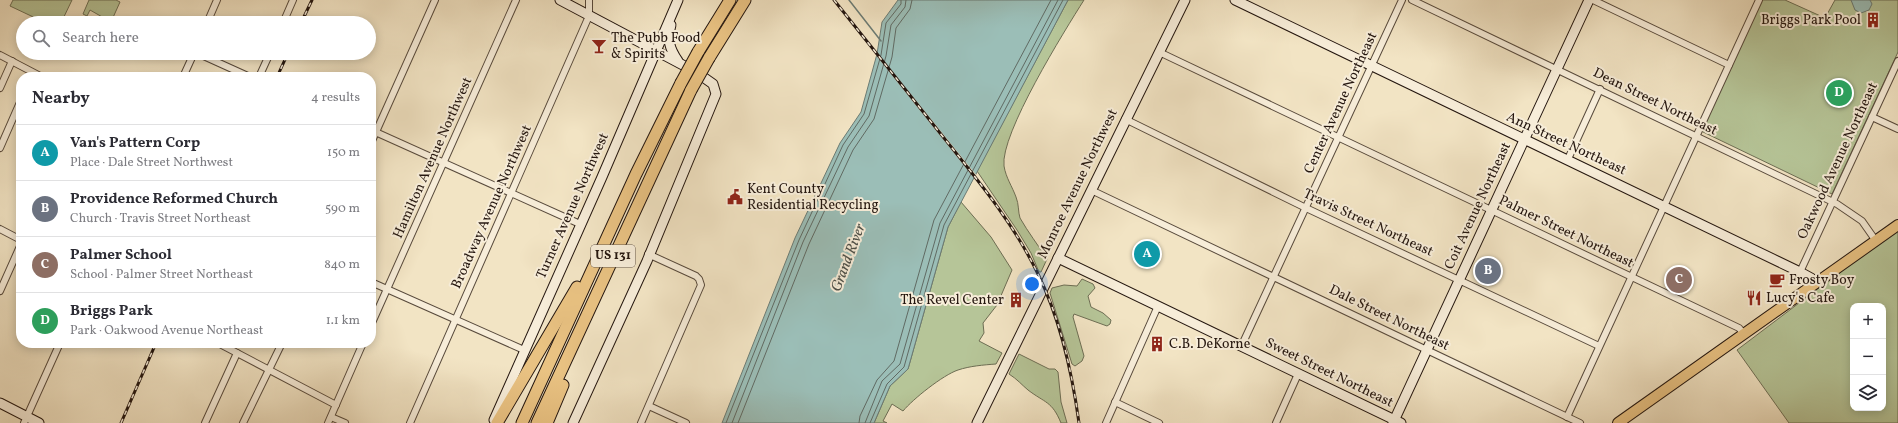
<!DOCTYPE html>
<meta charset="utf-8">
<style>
:root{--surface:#fff;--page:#f2f2f3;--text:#2b2b33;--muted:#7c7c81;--line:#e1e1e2;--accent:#2563eb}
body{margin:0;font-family:Vollkorn,serif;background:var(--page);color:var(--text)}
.controls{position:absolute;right:12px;bottom:12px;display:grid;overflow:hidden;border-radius:8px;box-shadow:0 2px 10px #0003}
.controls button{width:36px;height:36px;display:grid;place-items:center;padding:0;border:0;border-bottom:1px solid var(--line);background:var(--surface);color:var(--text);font:20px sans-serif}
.you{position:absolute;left:1032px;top:284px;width:14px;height:14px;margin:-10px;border:3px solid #fff;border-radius:50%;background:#1a73e8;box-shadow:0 0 0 6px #1a73e833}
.badge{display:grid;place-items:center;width:26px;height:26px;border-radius:50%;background:var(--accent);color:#fff;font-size:13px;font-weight:700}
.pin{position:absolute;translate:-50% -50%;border:2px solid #fff;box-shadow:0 1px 4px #0006}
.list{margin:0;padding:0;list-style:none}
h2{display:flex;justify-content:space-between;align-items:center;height:52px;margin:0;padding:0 16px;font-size:17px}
h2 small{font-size:13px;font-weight:400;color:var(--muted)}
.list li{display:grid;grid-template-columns:26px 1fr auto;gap:12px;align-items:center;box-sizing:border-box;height:56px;padding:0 16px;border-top:1px solid var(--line)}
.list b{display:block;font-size:15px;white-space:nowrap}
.list p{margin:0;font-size:13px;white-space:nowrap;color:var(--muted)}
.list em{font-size:13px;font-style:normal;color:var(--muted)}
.icon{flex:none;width:22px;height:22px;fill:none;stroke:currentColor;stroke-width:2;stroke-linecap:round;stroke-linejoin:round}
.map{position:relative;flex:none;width:1898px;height:423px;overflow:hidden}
.search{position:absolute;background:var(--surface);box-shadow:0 2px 10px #0003;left:16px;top:16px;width:360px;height:44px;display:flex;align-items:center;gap:10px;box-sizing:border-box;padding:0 14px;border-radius:22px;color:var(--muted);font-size:15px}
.panel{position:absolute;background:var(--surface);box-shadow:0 2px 10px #0003;left:16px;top:72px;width:360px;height:276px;border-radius:16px}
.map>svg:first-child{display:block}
</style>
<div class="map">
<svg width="1898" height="423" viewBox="0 0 1898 423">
<rect width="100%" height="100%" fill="#f2e4c4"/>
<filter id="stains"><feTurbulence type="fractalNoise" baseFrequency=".005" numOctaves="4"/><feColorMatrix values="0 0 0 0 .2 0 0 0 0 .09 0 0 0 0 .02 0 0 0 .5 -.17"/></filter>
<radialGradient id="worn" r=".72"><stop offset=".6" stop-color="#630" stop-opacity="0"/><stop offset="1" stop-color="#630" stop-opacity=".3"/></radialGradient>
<g fill="#b6c598" stroke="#6d6e54" fill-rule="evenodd">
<polygon points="13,0 72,0 61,23 46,23 10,6"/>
<polygon points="89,0 116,0 120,2 111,22 90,10 87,16 83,14"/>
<path d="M 1068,0 L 1084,0 C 1065,30 1000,134 1004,166 C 1006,178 1012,186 1016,197 C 1019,204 1018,212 1020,218 C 1028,232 1038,245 1047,259 L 1041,272 L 1039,272 L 1031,253 L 1017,230 L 977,171 Z"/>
<polygon points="1762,0 1785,0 1825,18 1835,0 1898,0 1898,52 1832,194 1701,131"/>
<path d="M 961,202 L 991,237 L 1012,270 L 997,305 L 983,323 L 984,333 L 979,341 L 1002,353 L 996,364 C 983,365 970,366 958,370 C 943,375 913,399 903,411 L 892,404 L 883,421 L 887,423 L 874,423 L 890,386 L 908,369 L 948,227 Z"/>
<path d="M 1898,228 L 1898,423 L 1789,423 L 1737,350 ZM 1853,306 L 1883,306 L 1883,408 L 1853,408 Z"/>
<polygon points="1082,279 1093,284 1095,288 1088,296 1091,307 1103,313 1111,320 1110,324 1107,326 1074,314 1073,317 1084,356 1082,361 1075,366 1072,364 1050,293 1052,288 1064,285 1077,286"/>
<path d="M 1019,354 L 1049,369 L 1055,369 L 1058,372 L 1061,402 L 1067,423 L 1061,423 C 1052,401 1045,403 1028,390 C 1022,385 1017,379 1009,374 Z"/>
</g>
<g fill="#9bbeb7" stroke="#6b7b74">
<polygon points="898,0 1068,0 948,227 908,369 890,386 874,423 722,423 795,238 840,143 861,112 877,54 882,22"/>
<polygon points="1851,0 1870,0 1872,4 1869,10 1861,13 1855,10"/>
</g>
<polygon fill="#f2e4c4" points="876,51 977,176 974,178 875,54"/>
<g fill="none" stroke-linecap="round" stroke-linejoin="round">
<g stroke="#606a63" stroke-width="1">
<polyline points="726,423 799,240 843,145 864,114 881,55 886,23 901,4 901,0"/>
<polyline points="732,423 803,242 848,147 869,116 886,56 891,25 905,7 906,0"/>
<polyline points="738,423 809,244 853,150 874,119 892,57 896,28 910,9 912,0"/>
<polyline points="859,423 860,416 877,380 894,361 934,220 1051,0"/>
<polyline points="865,423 882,381 900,364 940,223 1058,0"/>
<polyline points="870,423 887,384 904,367 944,225 1063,0"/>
</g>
<polyline stroke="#6b7b74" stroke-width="1.5" points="849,0 881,41"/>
<defs>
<g id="street">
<polyline points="1412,0 1837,204 1862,221 1876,241"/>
<polyline points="1593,0 1729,65"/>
<polyline points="207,23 217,0"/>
<polyline points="283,23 293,0"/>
<polyline points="1159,52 1739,328 1744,334"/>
<polyline points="197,53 250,77"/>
<polyline points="0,55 42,77"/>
<polyline points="183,77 194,53"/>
<polyline points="259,77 270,53"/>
<polyline points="0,88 12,61"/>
<polyline points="1872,117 1898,129"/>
<polyline points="1125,119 1306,208 1599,346"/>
<polyline points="371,130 580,224"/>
<polyline points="371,143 435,0"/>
<polyline points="0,148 21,100"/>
<polyline points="1568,159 1600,89"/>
<polyline points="1091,190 1580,423"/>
<polyline points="0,229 21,240"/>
<polyline points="1800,272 1898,61"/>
<polyline points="371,282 524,350"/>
<polyline points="0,291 21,244"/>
<polyline points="371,325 516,0"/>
<polyline points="218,343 336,405"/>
<polyline points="1241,347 1402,0"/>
<polyline points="1115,402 1159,423"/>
<polyline points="649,406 686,423"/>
<polyline points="331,417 345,423"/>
<polyline points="1567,417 1759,0"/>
<polyline points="24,423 60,343"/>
<polyline points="205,423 237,353"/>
<polyline points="243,423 282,343"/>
<polyline points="328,423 363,343"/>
<polyline points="410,423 589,16 589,0"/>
<polyline points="641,423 701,285 699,279 696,276 648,254"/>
<polyline points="1106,423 1158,306"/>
<polyline points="1276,423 1298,374"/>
</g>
<g id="secondary">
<polyline points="560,0 696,72 713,84 716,94 647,261 573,423"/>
<polyline points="1235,0 1800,272 1811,278 1816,283"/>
<path d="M 671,25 C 667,39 669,48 678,61"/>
<polyline points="1058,258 1401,423"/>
<polyline points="0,403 39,423"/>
<polyline points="494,420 602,177 678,0"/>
<polyline points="977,423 1185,0"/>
<polyline points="1393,423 1589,0"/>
</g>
<polyline id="primary" points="1618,423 1898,225"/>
<g id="highway">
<polyline points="698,52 730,0"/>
<polyline points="709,58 745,0"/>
<polyline points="497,423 577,287"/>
<polyline points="522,423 636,174 681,83"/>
<polyline points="537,423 691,90"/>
<polyline points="547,423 563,385"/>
</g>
</defs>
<use href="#street" stroke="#584a3c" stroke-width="8"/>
<use href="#secondary" stroke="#24160f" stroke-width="11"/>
<use href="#primary" stroke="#24160f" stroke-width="12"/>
<use href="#highway" stroke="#24160f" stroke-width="13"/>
<use href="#street" stroke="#f7edd9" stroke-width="6"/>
<use href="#secondary" stroke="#f7edd9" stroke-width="9"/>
<use href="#primary" stroke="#e9c282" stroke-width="10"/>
<use href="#highway" stroke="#e9c282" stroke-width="11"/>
<defs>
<g id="rail">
<path d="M 834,0 C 869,44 904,88 940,133 C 976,178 1013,222 1038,274 C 1061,321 1072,372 1079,423"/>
<polyline points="301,23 312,0"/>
<polyline points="277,77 288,53"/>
<polyline points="121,423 156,343"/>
</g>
</defs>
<use href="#rail" stroke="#24160f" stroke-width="3"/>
<use href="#rail" stroke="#f7edd9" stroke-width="1.5" stroke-dasharray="4.5" stroke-linecap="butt"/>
<defs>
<g id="highway-bridge">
<polyline points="681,83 698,52"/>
<polyline points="691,90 709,58"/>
</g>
</defs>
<use href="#highway-bridge" stroke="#24160f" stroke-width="13" stroke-linecap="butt"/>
<use href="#highway-bridge" stroke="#e9c282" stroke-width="11"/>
</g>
<defs>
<symbol id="building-bare" viewBox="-9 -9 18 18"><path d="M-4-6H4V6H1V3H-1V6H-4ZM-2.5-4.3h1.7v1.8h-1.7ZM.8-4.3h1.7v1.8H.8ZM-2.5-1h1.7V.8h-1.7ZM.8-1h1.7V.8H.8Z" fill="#8f2418" stroke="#f7edd9" stroke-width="2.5" paint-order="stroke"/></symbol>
<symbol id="bar-bare" viewBox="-9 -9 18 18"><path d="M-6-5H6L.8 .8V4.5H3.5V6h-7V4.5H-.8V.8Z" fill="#8f2418" stroke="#f7edd9" stroke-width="2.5" paint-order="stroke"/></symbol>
<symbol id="civic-bare" viewBox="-9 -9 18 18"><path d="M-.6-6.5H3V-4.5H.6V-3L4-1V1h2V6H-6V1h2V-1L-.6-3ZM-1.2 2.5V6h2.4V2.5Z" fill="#8f2418" stroke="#f7edd9" stroke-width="2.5" paint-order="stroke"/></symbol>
<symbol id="cafe-bare" viewBox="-9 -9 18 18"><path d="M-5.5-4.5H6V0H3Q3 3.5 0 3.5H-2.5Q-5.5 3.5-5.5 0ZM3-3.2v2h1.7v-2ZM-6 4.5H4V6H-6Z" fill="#8f2418" stroke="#f7edd9" stroke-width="2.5" paint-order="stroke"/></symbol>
<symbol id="restaurant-bare" viewBox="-9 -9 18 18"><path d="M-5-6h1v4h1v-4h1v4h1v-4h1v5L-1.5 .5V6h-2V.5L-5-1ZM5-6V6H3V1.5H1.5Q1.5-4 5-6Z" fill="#8f2418" stroke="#f7edd9" stroke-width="2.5" paint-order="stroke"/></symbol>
</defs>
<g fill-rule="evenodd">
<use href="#building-bare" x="1862" y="9" width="22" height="22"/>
<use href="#bar-bare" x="588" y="35" width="22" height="22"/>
<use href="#civic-bare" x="724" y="186" width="22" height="22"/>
<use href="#cafe-bare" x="1766" y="269" width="22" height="22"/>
<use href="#restaurant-bare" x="1743" y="287" width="22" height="22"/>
<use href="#building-bare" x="1005" y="289" width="22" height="22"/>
<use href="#building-bare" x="1146" y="333" width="22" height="22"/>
</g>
<g text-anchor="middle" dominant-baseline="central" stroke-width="4" stroke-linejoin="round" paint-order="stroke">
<rect fill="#f7edd9" stroke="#63564c" stroke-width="1" x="591" y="245" width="44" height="22" rx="3"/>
<g font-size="13" font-weight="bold" fill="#24160f">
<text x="613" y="256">US 131</text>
</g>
<g font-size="14" fill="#24160f" stroke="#f7edd9" text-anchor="start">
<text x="1861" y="20" text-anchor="end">Briggs Park Pool</text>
<text x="611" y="38">The Pubb Food<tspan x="611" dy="16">&amp; Spirits</tspan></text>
<text x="747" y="189">Kent County<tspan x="747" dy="16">Residential Recycling</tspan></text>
<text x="1789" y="280">Frosty Boy</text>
<text x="1766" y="298">Lucy's Cafe</text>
<text x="1004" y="300" text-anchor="end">The Revel Center</text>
<text x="1169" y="344">C.B. DeKorne</text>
</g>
<g font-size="14" fill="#24160f" stroke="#f7edd9">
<text transform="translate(1655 102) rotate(26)">Dean Street Northeast</text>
<text transform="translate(1341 103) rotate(-65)">Center Avenue Northeast</text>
<text transform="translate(1566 144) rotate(25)">Ann Street Northeast</text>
<text transform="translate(433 158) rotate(-66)">Hamilton Avenue Northwest</text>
<text transform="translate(1838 161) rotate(-65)">Oakwood Avenue Northeast</text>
<text transform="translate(1078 184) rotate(-64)">Monroe Avenue Northwest</text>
<text transform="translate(573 206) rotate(-66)">Turner Avenue Northwest</text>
<text transform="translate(1478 206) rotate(-65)">Coit Avenue Northeast</text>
<text transform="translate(492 207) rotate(-66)">Broadway Avenue Northwest</text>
<text transform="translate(1368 223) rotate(25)">Travis Street Northeast</text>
<text transform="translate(1566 232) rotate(26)">Palmer Street Northeast</text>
<text transform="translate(1389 318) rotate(26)">Dale Street Northeast</text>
<text transform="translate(1329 373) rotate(26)">Sweet Street Northeast</text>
</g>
<g font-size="15" font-style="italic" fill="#4e514a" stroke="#f7edd9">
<text transform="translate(849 258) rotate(-69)">Grand River</text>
</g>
</g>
<rect width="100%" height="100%" filter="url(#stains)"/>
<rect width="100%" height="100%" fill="url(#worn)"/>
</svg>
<div class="controls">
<button>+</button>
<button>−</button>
<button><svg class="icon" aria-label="layers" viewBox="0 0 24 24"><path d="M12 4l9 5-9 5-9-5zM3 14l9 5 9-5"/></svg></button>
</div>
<div class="you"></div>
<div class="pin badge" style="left:1147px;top:254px;background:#0f9aa8">A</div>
<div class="pin badge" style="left:1488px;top:271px;background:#6b7280">B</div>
<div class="pin badge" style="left:1679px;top:280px;background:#8d6e63">C</div>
<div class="pin badge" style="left:1839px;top:93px;background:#2e9e5b">D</div>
<div class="search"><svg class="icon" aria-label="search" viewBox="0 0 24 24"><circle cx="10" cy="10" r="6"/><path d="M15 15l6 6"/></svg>Search here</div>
<section class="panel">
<h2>Nearby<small>4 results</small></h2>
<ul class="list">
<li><span class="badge" style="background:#0f9aa8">A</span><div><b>Van's Pattern Corp</b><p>Place · Dale Street Northwest</p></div><em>150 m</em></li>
<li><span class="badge" style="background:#6b7280">B</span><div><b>Providence Reformed Church</b><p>Church · Travis Street Northeast</p></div><em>590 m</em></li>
<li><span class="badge" style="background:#8d6e63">C</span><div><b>Palmer School</b><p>School · Palmer Street Northeast</p></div><em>840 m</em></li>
<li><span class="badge" style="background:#2e9e5b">D</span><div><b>Briggs Park</b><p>Park · Oakwood Avenue Northeast</p></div><em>1.1 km</em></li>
</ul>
</section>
</div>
